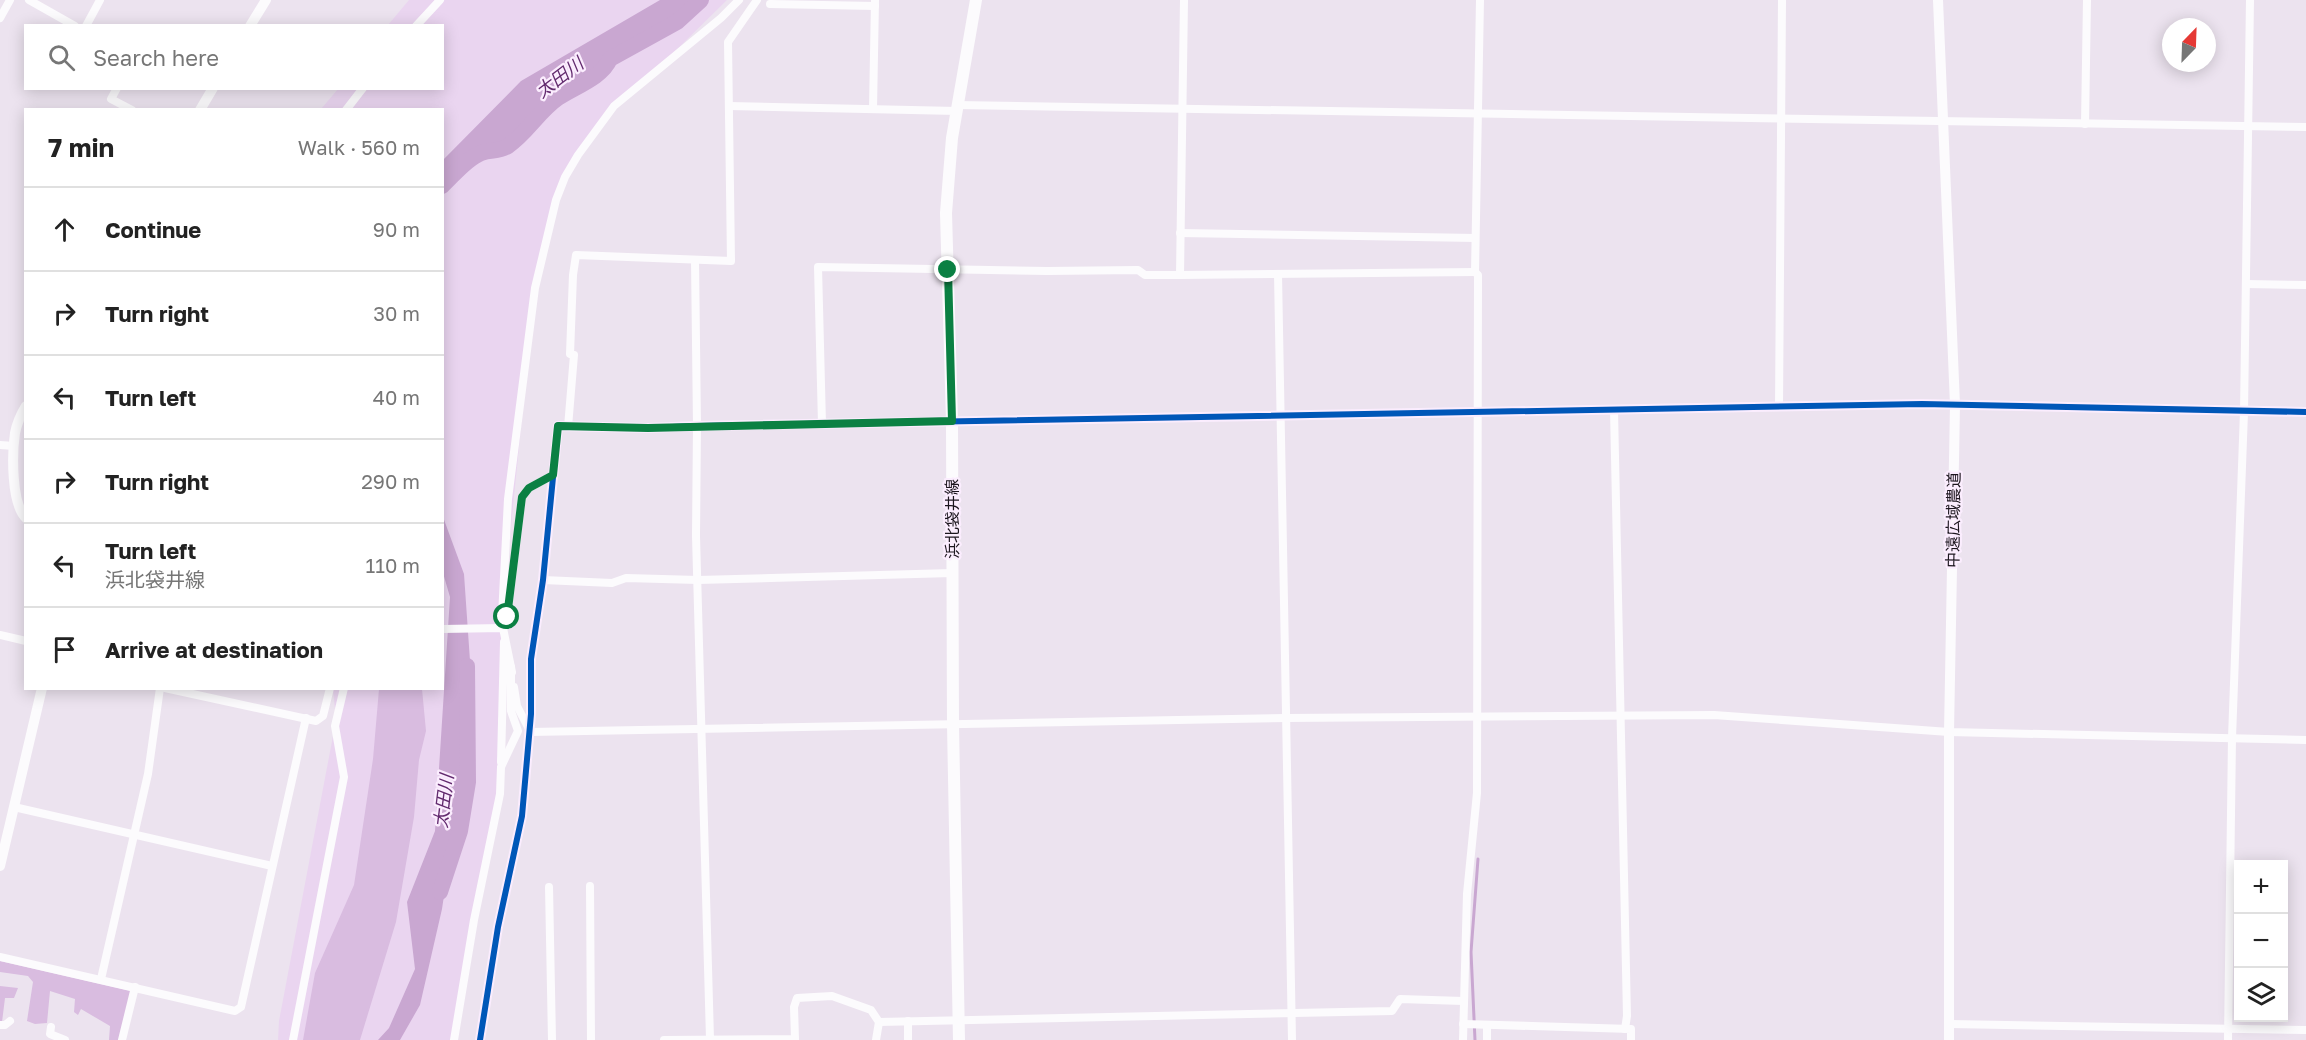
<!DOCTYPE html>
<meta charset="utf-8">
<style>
:root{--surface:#fff;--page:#f6f6f6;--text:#222;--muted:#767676;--line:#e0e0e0}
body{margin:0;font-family:"Golos Text","Noto Sans JP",sans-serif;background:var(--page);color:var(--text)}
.controls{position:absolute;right:18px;bottom:18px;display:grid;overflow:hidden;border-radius:0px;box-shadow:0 3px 15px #0003}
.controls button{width:54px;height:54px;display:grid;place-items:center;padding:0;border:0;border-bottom:2px solid var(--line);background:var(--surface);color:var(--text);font:30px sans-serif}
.compass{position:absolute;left:2162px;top:18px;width:54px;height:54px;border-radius:50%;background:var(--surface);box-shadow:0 3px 15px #0003;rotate:23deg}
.stop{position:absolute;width:18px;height:18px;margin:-14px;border:4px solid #0b8043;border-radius:50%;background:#fff}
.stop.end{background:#0b8043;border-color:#fff;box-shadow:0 2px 6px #0008}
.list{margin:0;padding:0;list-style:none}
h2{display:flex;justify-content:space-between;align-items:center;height:78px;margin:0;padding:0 24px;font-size:26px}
h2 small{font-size:20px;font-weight:400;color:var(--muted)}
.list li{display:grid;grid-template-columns:39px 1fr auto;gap:18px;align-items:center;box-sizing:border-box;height:84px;padding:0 24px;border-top:2px solid var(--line)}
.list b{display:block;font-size:22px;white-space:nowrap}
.list p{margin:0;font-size:20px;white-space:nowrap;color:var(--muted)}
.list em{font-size:20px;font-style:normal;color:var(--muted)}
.icon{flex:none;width:33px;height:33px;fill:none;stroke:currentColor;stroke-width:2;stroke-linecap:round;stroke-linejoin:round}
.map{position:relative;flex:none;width:2306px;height:1040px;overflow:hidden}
.search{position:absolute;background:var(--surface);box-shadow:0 3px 15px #0003;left:24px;top:24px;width:420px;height:66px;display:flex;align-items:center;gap:15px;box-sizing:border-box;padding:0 21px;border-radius:0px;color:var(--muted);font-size:22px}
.panel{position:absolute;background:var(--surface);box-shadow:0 3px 15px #0003;left:24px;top:108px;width:420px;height:582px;border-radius:0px}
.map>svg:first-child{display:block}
</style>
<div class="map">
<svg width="2306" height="1040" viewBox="0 0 2306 1040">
<rect width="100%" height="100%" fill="#ece3ef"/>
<polygon fill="#ead5f0" points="409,0 727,0 596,129 558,195 535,288 502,616 500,794 456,1040 278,1040 279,1021 336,720 333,689 442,688 442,110 321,109 338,89 442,88 442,26 388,25"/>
<g fill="#d9bce0">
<polygon points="379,689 422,689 426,731 419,760 414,817 396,922 360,1040 303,1040 315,973 354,885 373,759"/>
<polygon points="0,961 131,991 121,1040 109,1040 110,1026 81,1009 78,1015 74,1012 75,999 50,991 47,1023 35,1024 27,1021 33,982 28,976 0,972"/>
<polygon points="0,986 18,988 14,998 5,998 2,1022 0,1021"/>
</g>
<g fill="#c9a7d1">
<polygon points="660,0 701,0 677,22 610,59 607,65 577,88 559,98 543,110 519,137 498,151 483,152 461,168 443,187 443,160 521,81"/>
<polygon points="443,517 464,574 470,661 460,787 442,909 420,1005 400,1040 378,1040 389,1028 415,969 407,902 435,831 450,597 443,573"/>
</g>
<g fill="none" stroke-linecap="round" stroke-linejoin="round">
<polyline stroke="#c9a7d1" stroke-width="3" points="1475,1040 1471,952 1478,859"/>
<g stroke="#c9a7d1" stroke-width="16">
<path d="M 442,186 C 454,175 466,159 481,153 C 491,149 499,152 508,146 C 527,133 539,111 558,98 C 574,87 602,78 610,59 L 677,22 L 701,0"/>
<polyline points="440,892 460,831 468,782 467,666"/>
</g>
<g stroke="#fcfbfd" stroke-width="8">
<polyline points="29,0 75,26"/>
<polyline points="770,4 875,6"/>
<polyline points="0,18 10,0"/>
<polyline points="86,26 100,0"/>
<polyline points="416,26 440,0"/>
<polyline points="117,88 111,99 132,110"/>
<polyline points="957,105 2306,127"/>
<polyline points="729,106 957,111"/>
<polyline points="873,109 875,0"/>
<polyline points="346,110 363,88"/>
<polyline points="2085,124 2087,0"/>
<polyline points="1180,233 1475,238"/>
<polyline points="695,260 697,426 696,536 710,1039"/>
<polyline points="1278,274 1292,1040"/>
<polyline points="1180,275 1184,0"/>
<polyline points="2246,284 2306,285"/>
<polyline points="1779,407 1782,0"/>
<polyline points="1614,410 1627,1016 1625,1029"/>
<polyline points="822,424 818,267 1047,271 1138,270 1145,275 1180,275 1475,272"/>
<polyline points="568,427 574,355 570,354 573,275 576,255 731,261 728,42 757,0"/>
<polyline points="0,445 14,446"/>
<polyline points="543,580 612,583 626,578 698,580 952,573"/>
<polyline points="504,621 502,616 508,499 535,288 556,200 565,177 578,155 614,106 721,18 739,0"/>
<polyline points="503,628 507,617 522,497 529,488 553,475"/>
<polyline points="442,629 503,628 512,672"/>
<polyline points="0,635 26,641"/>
<polyline points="514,687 517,706 529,729"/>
<polyline points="165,688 316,721 323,716 330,688"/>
<polyline points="530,732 1286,718 1714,715 1949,732 2306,740"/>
<polyline points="501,762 504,642"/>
<polyline points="14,807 272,866"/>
<polyline points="590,886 591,1040"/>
<polyline points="549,887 552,1040"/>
<polyline points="0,957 235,1011 241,1007 306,718"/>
<polyline points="101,979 148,774 160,688"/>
<polyline points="908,1021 908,1040"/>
<polyline points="879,1022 1392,1011 1400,999 1463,1001"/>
<polyline points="1463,1024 1631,1029 1631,1040"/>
<polyline points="1950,1024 2306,1030"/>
<polyline points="0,1025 5,1025 10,1021"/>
<polyline points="51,1027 50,1034 65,1040"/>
<polyline points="122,1040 135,987"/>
<polyline points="293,1040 344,777 335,726 344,688"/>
<polyline points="454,1040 474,920 500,794 501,767 518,731 511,711 511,667"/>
<polyline points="480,1040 498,927 522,816 531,714 531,659 543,580 558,426 648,428 697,426 1922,404 2306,412"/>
<polyline points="664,1040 795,1039 794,1007 797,998 832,996 871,1010 879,1022 876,1040"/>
<polyline points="1463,1040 1467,894 1477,793 1478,275 1475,272 1480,0"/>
<polyline points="1487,1040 1487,1025"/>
<polyline points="2228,1040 2232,738 2244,412 2250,0"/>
</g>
<g stroke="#fcfbfd" stroke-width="10">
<polyline points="1938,0 1955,405 1949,732 1949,1040"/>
<polyline points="250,26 266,0"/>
<polyline points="200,110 213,88"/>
<path d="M 26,406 C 21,414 17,423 15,433 C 12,453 11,504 26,518"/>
<polyline points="0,866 42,688"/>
<polyline points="710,1040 710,1039"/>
</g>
<polyline stroke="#fcfbfd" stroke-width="12" points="959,1040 953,725 952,421 946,213 952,138 976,0"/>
<defs>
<polyline id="cycleway" points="480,1040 498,927 522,816 531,714 531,659 543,580 558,426 648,428 697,426 1922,404 2306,412"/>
</defs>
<use href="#cycleway" stroke="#fbedfe" stroke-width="10"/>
<use href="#cycleway" stroke="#0057b8" stroke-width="6"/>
</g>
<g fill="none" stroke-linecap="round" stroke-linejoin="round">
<polyline stroke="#0b8043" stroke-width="8" points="507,617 522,497 529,488 553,475 558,426 648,428 952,421 948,270"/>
</g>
<g text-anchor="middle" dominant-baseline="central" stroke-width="4.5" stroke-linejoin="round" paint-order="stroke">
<g font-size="16" fill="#1c161e" stroke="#fbedfe">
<text transform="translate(952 519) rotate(-90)">浜北袋井線</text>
<text transform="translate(1953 520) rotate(-89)">中遠広域農道</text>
</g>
<g font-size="18" font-style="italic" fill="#622a6e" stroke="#fbedfe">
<text transform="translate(559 77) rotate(-37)">太田川</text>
<text transform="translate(443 801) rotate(-83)">太田川</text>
</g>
</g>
</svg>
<div class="controls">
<button>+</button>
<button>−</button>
<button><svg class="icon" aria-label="layers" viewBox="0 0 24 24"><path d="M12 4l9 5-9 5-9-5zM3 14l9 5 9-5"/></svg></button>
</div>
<svg class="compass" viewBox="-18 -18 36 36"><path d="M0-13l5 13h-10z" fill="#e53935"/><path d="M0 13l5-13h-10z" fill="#767676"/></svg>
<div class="stop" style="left:507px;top:617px"></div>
<div class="stop end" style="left:948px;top:270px"></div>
<div class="search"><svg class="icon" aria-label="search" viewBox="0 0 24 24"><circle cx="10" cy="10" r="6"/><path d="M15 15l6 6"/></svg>Search here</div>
<section class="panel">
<h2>7 min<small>Walk · 560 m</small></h2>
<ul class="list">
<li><svg class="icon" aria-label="ahead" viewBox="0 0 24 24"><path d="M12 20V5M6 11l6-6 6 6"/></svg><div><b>Continue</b></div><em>90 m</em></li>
<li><svg class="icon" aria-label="right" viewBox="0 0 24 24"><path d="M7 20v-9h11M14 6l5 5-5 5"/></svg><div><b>Turn right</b></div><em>30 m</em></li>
<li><svg class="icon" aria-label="left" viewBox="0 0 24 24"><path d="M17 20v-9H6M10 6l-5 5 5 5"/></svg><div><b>Turn left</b></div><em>40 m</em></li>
<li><svg class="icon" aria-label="right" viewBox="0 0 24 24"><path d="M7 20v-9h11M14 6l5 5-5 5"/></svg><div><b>Turn right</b></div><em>290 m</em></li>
<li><svg class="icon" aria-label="left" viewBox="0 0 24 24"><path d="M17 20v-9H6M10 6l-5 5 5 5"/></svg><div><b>Turn left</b><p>浜北袋井線</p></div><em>110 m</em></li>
<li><svg class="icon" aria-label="arrive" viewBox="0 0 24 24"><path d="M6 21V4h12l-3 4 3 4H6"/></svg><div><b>Arrive at destination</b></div></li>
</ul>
</section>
</div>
